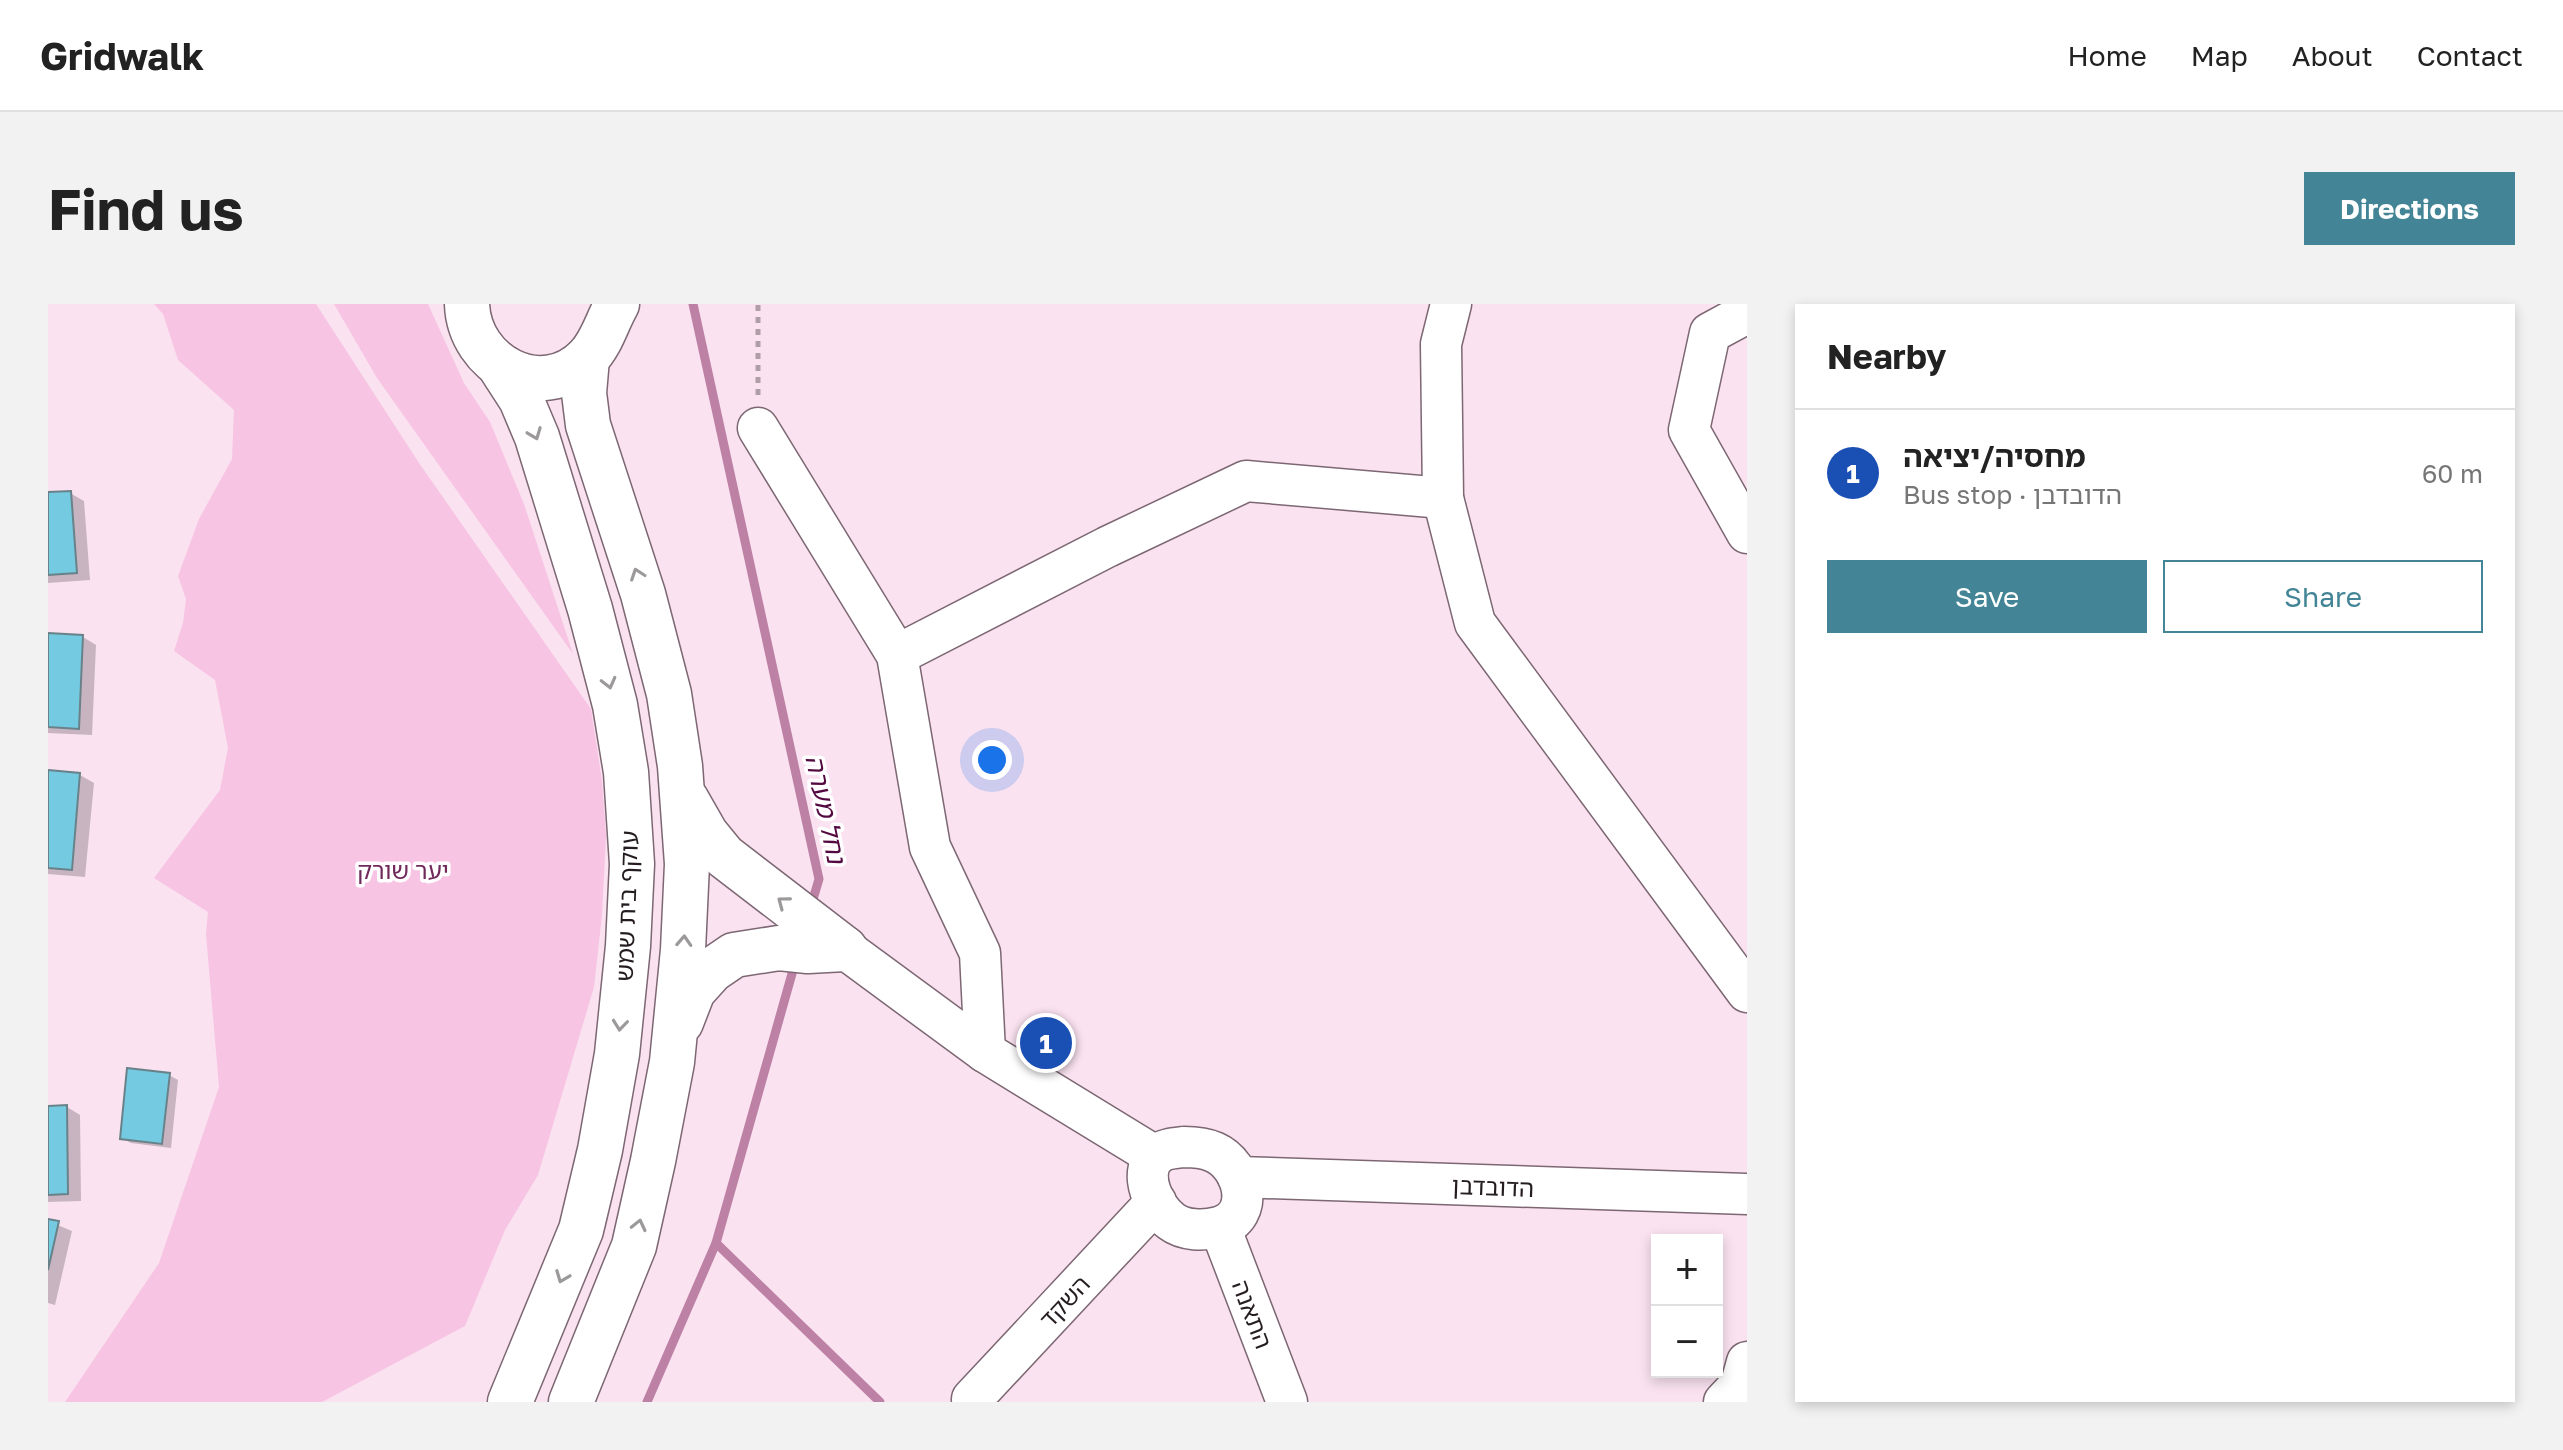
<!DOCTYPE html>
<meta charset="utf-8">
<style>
:root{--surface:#fff;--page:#f2f2f2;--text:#222;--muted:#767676;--line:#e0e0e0;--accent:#438596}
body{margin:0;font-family:"Golos Text","Noto Sans Hebrew",sans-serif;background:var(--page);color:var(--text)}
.controls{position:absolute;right:24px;bottom:24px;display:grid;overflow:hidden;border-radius:0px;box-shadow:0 4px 12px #0003}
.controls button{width:72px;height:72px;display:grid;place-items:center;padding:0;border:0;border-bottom:2px solid var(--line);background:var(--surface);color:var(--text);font:40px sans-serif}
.you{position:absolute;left:944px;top:456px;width:28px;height:28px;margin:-20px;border:6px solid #fff;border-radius:50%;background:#1a73e8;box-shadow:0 0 0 12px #1a73e833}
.badge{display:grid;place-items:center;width:52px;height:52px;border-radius:50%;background:var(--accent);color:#fff;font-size:26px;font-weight:700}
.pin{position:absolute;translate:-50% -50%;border:4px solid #fff;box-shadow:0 2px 8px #0006}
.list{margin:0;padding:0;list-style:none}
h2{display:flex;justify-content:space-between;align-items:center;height:104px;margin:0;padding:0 32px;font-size:34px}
h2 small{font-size:26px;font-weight:400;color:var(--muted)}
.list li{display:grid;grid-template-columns:52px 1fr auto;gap:24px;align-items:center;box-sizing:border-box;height:128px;padding:0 32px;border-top:2px solid var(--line)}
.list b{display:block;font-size:30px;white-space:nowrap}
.list p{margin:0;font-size:26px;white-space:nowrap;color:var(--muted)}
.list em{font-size:26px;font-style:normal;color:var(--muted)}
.actions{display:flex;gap:16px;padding:24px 32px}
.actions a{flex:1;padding:18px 0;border:2px solid var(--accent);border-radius:0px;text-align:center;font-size:28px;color:var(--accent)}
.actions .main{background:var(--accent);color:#fff}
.map{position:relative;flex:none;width:1699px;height:1098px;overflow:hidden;border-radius:0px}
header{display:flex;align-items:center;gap:48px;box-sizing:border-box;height:112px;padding:0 40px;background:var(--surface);border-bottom:2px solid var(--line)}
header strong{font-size:38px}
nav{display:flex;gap:44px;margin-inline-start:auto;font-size:28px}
.intro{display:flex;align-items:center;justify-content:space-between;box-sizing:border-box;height:192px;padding:0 48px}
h1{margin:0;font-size:56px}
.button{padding:20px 36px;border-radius:0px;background:var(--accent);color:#fff;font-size:28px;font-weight:700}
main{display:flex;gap:48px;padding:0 48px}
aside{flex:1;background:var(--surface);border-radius:0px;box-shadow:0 4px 12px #0003}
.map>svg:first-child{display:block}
</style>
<header>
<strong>Gridwalk</strong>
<nav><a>Home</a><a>Map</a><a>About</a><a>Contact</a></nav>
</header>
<div class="intro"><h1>Find us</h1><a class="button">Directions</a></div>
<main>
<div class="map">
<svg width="1699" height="1098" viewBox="0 0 1699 1098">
<rect width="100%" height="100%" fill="#fae2f0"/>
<g fill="#f7c4e3">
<polygon points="106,0 268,0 371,159 543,405 554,477 558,532 554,611 546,683 490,871 457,926 417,1022 274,1098 17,1098 111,959 171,783 158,630 160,608 106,574 172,486 180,444 167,376 126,347 135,319 138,295 130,272 151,215 184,155 186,106 130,56 115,10"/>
<polygon points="286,0 380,0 416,79 442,118 476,200 525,350 329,74"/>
</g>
<g fill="#0003">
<polygon points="22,189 36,197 42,276 0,279 0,190"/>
<polygon points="0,331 35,333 48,341 44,431 0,429"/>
<polygon points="0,468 32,471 46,479 37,573 0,570"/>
<polygon points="121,771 130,776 123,844 83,839 74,834"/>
<polygon points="19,803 32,811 33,897 0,898 0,804"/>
<polygon points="0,917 24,927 7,1001 0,999"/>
</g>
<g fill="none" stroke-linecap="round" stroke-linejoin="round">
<g stroke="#bd81a6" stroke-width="9">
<polyline points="645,0 771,575 763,602"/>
<polyline points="668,939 832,1098"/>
<polyline points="599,1098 668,939 747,659"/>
</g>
</g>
<g fill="#74cae1" stroke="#69828a" stroke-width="2">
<polygon points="23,187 29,269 0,271 0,188"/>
<polygon points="0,329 35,331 31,425 0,423"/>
<polygon points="0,466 32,469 24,566 0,564"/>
<polygon points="79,764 122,769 114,840 72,835"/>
<polygon points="19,801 20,890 0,891 0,802"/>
<polygon points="0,915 11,917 0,966"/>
</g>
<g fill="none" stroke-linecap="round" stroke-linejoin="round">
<defs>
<g id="minor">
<polyline points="1403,0 1393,40 1395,194 1427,319 1699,688"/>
<polyline points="1699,9 1662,29 1641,126 1699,229"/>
<polyline points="710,124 849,351 882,543 932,649 937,748"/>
<polyline points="849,351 1059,243 1198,177 1395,194"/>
<polyline points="797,645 937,748 1107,852"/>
<path d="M 1136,843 C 1146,843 1157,844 1166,848 C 1196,861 1209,912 1171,923 C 1156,927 1136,927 1123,917 C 1106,904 1090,871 1107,852 C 1114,845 1127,844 1136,843 Z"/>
<polyline points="1190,873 1699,890"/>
<polyline points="1172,923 1239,1098"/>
<polyline points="924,1095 1108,898"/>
<polyline points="1676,1098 1693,1080 1699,1058"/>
</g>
<g id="major">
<path d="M 419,0 C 421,61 493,100 539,54 C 554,39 559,17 569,0"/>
<polyline points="451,61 473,95 489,133 542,305 567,401 578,468 584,560 580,642 569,750 552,846 533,926 462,1098"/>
<polyline points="638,495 658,530 676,552 797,645"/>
<polyline points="633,718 645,687 664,666 686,651 731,644 760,647 797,645"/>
<polyline points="523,1098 586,942 605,857 624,758 635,646 639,560 632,462 621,390 595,290 540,121 536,89 539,54"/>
</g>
</defs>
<use href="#minor" stroke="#7c6773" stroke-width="43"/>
<use href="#major" stroke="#7c6773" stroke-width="47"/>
<polyline stroke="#af9da8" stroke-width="5" stroke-dasharray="6 6" stroke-linecap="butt" points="710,91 710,0"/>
<use href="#minor" stroke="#fff" stroke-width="40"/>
<use href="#major" stroke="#fff" stroke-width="44"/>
</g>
<defs><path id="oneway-chevron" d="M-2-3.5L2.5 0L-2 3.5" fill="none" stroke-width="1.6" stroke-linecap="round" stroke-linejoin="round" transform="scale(2)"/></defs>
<g stroke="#9c999b">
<use href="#oneway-chevron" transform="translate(487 130) rotate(69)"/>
<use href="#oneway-chevron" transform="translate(589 270) rotate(-109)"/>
<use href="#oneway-chevron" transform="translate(561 379) rotate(76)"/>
<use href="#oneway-chevron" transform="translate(735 598) rotate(-143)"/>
<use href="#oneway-chevron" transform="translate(636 637) rotate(-87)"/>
<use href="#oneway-chevron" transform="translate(572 721) rotate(96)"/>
<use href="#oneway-chevron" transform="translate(591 921) rotate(-77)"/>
<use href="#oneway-chevron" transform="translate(514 973) rotate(111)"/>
</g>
<g text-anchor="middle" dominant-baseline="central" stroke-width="7" stroke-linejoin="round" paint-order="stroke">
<g font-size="24" fill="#71285a" stroke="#fff">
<text x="355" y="565">יער שורק</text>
</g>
<g font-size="24" fill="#241c21" stroke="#fff">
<text transform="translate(578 602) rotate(-88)">עוקף בית שמש</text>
<text transform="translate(1445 882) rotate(2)">הדובדבן</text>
<text transform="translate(1016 997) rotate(-47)">השקד</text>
<text transform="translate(1205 1010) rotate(69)">התאנה</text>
</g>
<g font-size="26" font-style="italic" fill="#53093f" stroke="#fff">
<text transform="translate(778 505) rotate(78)">נחל מערה</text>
</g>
</g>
</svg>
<div class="controls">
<button>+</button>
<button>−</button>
</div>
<div class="you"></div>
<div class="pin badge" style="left:998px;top:739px;background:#1a4fb4">1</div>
</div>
<aside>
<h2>Nearby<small></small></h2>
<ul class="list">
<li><span class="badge" style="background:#1a4fb4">1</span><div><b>מחסיה/יציאה</b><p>Bus stop · הדובדבן</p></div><em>60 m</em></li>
</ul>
<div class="actions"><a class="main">Save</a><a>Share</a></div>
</aside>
</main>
